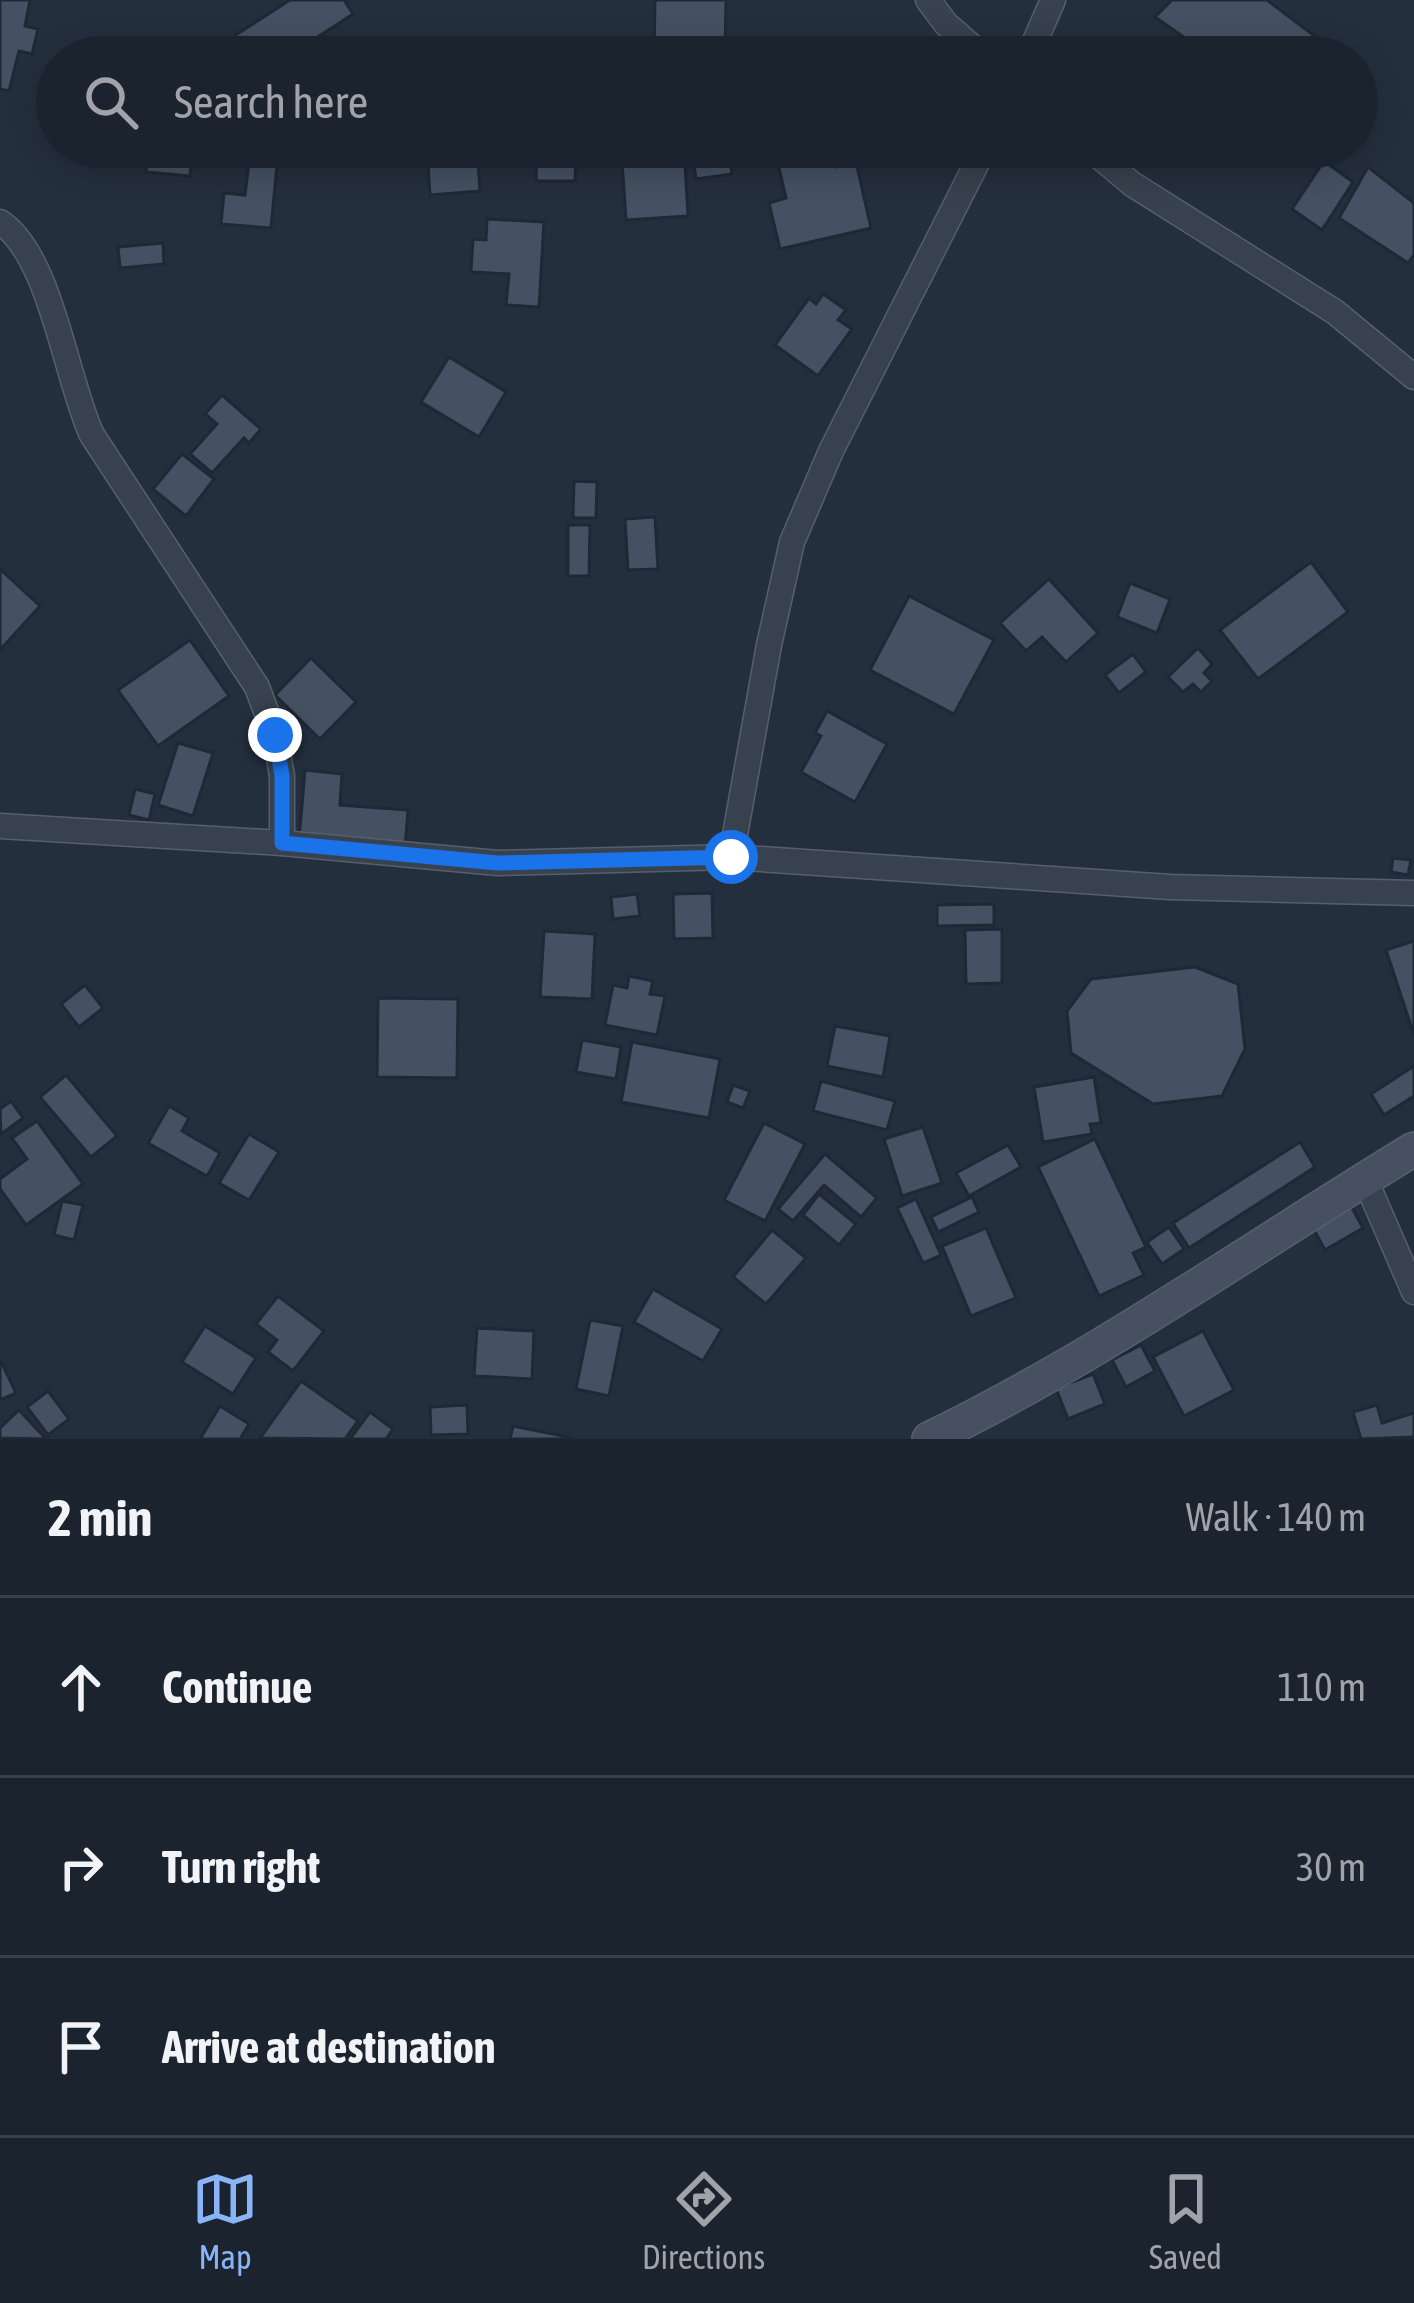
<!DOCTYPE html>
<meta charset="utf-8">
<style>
:root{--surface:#1b232e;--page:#242b36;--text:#f1f3f6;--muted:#a0a4aa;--line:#39404a;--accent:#8ab4f8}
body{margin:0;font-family:"Asap Condensed",sans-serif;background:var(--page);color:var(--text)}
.stop{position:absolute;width:36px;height:36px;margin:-27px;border:9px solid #1a73e8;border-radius:50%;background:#fff}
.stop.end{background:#1a73e8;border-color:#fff;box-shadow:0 3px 12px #0008}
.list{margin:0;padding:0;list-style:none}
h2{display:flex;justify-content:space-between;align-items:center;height:156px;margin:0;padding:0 48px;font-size:51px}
h2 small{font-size:39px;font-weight:400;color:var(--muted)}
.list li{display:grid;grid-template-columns:78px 1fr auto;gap:36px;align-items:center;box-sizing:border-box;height:180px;padding:0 48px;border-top:3px solid var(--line)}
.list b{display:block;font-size:45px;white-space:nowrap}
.list em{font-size:39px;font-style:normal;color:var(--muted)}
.icon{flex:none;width:66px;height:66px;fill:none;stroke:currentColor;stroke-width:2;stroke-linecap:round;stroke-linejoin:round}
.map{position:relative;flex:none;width:1414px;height:1439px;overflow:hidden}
.search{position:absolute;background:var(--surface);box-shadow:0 6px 30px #0003;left:36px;right:36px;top:36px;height:132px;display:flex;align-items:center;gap:30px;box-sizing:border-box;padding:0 42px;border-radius:66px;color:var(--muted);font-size:45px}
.sheet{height:696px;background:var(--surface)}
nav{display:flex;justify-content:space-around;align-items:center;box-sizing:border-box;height:168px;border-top:3px solid var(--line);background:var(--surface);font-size:33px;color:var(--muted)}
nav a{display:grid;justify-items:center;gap:6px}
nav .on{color:var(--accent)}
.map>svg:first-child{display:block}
</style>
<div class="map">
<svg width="1414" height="1439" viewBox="0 0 1414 1439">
<rect width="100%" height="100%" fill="#242f3e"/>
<g fill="#455162" stroke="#1f2835" stroke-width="3">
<polygon points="0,0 30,0 25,26 38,29 32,54 19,51 9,91 0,89"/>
<polygon points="290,0 344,0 353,14 287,57 248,57 234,36"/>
<polygon points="655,0 726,0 725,57 654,57"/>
<polygon points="1172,0 1267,0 1341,56 1212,57 1155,17"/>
<polygon points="148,147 193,147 190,176 146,172"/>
<polygon points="211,147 264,147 264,155 211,156"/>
<polygon points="427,147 477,147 480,191 430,195"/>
<polygon points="537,147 576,147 575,181 536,181"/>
<polygon points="621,147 684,147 688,216 626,220"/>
<polygon points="691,147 728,147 732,174 696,179"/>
<polygon points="774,147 833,147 837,167 856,162 871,228 780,249 769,203 786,198"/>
<polygon points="1324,161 1353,182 1322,230 1292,209"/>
<polygon points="249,162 277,165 271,228 221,224 224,193 245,195"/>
<polygon points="1368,167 1414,203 1414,255 1408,263 1339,218"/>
<polygon points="487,219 544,222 539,307 506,305 509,274 471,272 473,239 486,240"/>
<polygon points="163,243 164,264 120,268 118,247"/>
<polygon points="823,294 846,310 838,320 852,329 818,376 775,345 809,298 816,304"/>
<polygon points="449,357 506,392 479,437 421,402"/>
<polygon points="222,395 261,429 249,443 244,438 212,473 190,454 217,424 205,414"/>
<polygon points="182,454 214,479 186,516 153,489"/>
<polygon points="574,481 597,482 596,518 573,518"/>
<polygon points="655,517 658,569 628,570 625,519"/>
<polygon points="568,525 590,525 589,576 568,576"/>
<polygon points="1311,562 1348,612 1258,679 1220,630"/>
<polygon points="0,569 40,606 0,650"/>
<polygon points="1049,579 1098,633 1066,662 1042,637 1026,651 1000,623"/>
<polygon points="1130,583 1170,599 1157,633 1117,617"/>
<polygon points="909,596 994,640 954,714 870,670"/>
<polygon points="190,640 229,696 158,746 118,690"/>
<polygon points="1198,648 1212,664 1204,673 1212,681 1201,692 1193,684 1183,692 1168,677"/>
<polygon points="1133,654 1146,672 1119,693 1105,675"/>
<polygon points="311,658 356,702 320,739 275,695"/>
<polygon points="827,711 887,744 855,802 801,772 821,736 815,733"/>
<polygon points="178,743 213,753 193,816 158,805"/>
<polygon points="305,770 342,774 340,805 408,810 405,848 299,839"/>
<polygon points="135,789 155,794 149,820 129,815"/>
<polygon points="1393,858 1411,860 1408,875 1391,872"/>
<polygon points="712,893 713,938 674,939 673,894"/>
<polygon points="637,894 640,916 613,919 611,897"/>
<polygon points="994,904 994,925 937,926 937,905"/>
<polygon points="1002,929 1002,983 966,984 965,930"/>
<polygon points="544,931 595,934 592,999 540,997"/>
<polygon points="1414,941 1414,1035 1386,950"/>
<polygon points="1195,967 1238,984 1245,1049 1222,1096 1153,1104 1071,1053 1067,1011 1091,979"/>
<polygon points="629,976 653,981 650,994 665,996 657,1035 605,1025 613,985 627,988"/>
<polygon points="85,985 103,1008 79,1027 61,1004"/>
<polygon points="378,998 458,999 457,1078 377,1077"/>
<polygon points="835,1026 890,1036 883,1077 827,1066"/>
<polygon points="582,1040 621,1047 616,1079 576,1072"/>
<polygon points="632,1042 720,1059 709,1118 621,1102"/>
<polygon points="1414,1066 1414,1096 1384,1115 1371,1094"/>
<polygon points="66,1075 117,1136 91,1157 40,1097"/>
<polygon points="1094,1077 1101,1123 1090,1124 1092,1134 1043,1142 1034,1087"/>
<polygon points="821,1081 895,1101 887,1130 813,1111"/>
<polygon points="733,1085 750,1091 743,1108 727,1102"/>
<polygon points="11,1101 23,1118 1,1134 0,1109"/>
<polygon points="169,1106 189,1118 182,1131 220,1153 207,1176 148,1143"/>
<polygon points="37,1121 83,1184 26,1225 0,1189 0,1179 27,1159 12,1138"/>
<polygon points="764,1123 805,1144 765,1221 724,1200"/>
<polygon points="923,1127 942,1183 902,1196 884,1139"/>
<polygon points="249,1134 279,1152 249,1200 219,1183"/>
<polygon points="1095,1139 1146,1247 1133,1253 1144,1275 1099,1296 1038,1167"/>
<polygon points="1300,1142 1315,1167 1189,1248 1173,1223"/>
<polygon points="1008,1145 1021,1167 969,1196 956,1173"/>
<polygon points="825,1154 877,1198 861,1217 824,1185 793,1221 778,1209"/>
<polygon points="819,1194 856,1224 839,1245 803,1215"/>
<polygon points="972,1197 979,1212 938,1232 931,1217"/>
<polygon points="916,1199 941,1255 923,1263 897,1208"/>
<polygon points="62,1201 83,1205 74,1240 54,1235"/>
<polygon points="1351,1206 1363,1228 1325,1250 1313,1228"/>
<polygon points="1169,1227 1184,1249 1162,1264 1147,1242"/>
<polygon points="986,1228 1016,1298 971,1316 942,1246"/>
<polygon points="772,1230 806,1258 766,1304 733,1277"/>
<polygon points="653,1289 722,1329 703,1361 634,1322"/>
<polygon points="278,1296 324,1331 293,1371 268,1352 277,1340 256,1324"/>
<polygon points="590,1320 623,1326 609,1396 576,1389"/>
<polygon points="205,1326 256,1358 233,1394 182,1362"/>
<polygon points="477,1328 534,1331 532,1379 474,1376"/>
<polygon points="1203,1331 1234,1390 1184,1416 1153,1357"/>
<polygon points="1141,1345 1155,1371 1126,1387 1112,1360"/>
<polygon points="0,1359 16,1393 0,1400"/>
<polygon points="1093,1374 1105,1404 1068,1419 1056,1388"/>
<polygon points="301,1381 358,1421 345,1439 260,1438"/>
<polygon points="48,1391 69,1419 48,1435 27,1407"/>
<polygon points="467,1405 468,1434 431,1435 430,1407"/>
<polygon points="1377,1405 1382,1423 1414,1413 1414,1437 1361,1439 1353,1412"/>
<polygon points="220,1406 249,1424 240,1439 200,1439"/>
<polygon points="19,1410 46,1439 0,1438 0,1428"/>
<polygon points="370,1412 393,1429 386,1439 350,1439"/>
<polygon points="513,1426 573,1438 573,1439 510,1439"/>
</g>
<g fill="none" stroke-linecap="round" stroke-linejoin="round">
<defs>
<g id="minor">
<polyline points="928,0 946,24 984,57"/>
<polyline points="1028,57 1053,0"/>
<polyline points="1088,147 1132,184 1335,312 1414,377"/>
<path d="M 0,222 C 51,255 66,380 92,435 L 257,687 L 275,735 L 282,776 L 282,843"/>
<polyline points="0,826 282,843 498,863 731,857 1170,887 1414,893"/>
<polyline points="731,857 769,645 792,542 831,451 985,147"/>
<polyline points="1365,1179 1414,1292"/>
</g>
<path id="secondary" d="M 929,1439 C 1098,1357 1253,1247 1414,1149"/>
</defs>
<use href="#minor" stroke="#565f6c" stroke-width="27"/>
<use href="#secondary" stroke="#565f6c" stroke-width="36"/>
<use href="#minor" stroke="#38414e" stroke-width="24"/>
<use href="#secondary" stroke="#465061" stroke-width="33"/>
</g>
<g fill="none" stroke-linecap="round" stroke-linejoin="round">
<polyline stroke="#1a73e8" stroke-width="15" points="275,735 282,776 282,843 498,863 731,857"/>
</g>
</svg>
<div class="stop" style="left:731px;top:857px"></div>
<div class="stop end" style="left:275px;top:735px"></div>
<div class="search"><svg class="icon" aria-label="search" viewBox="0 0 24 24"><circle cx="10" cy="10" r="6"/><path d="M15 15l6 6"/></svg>Search here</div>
</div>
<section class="sheet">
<h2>2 min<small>Walk · 140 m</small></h2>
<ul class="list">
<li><svg class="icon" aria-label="ahead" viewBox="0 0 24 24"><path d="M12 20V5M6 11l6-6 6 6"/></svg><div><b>Continue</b></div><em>110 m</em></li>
<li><svg class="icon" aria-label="right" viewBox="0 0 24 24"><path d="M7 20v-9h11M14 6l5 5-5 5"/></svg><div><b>Turn right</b></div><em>30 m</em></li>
<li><svg class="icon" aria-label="arrive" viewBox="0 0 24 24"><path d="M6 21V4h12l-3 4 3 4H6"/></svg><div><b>Arrive at destination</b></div></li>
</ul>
</section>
<nav>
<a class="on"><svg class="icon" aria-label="map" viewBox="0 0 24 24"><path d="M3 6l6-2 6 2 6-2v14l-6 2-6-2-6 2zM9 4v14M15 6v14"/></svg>Map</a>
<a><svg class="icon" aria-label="directions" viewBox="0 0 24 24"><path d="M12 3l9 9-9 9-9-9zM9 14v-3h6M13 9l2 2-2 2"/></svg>Directions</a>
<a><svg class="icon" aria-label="saved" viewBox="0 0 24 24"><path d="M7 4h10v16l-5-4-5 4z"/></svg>Saved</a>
</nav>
